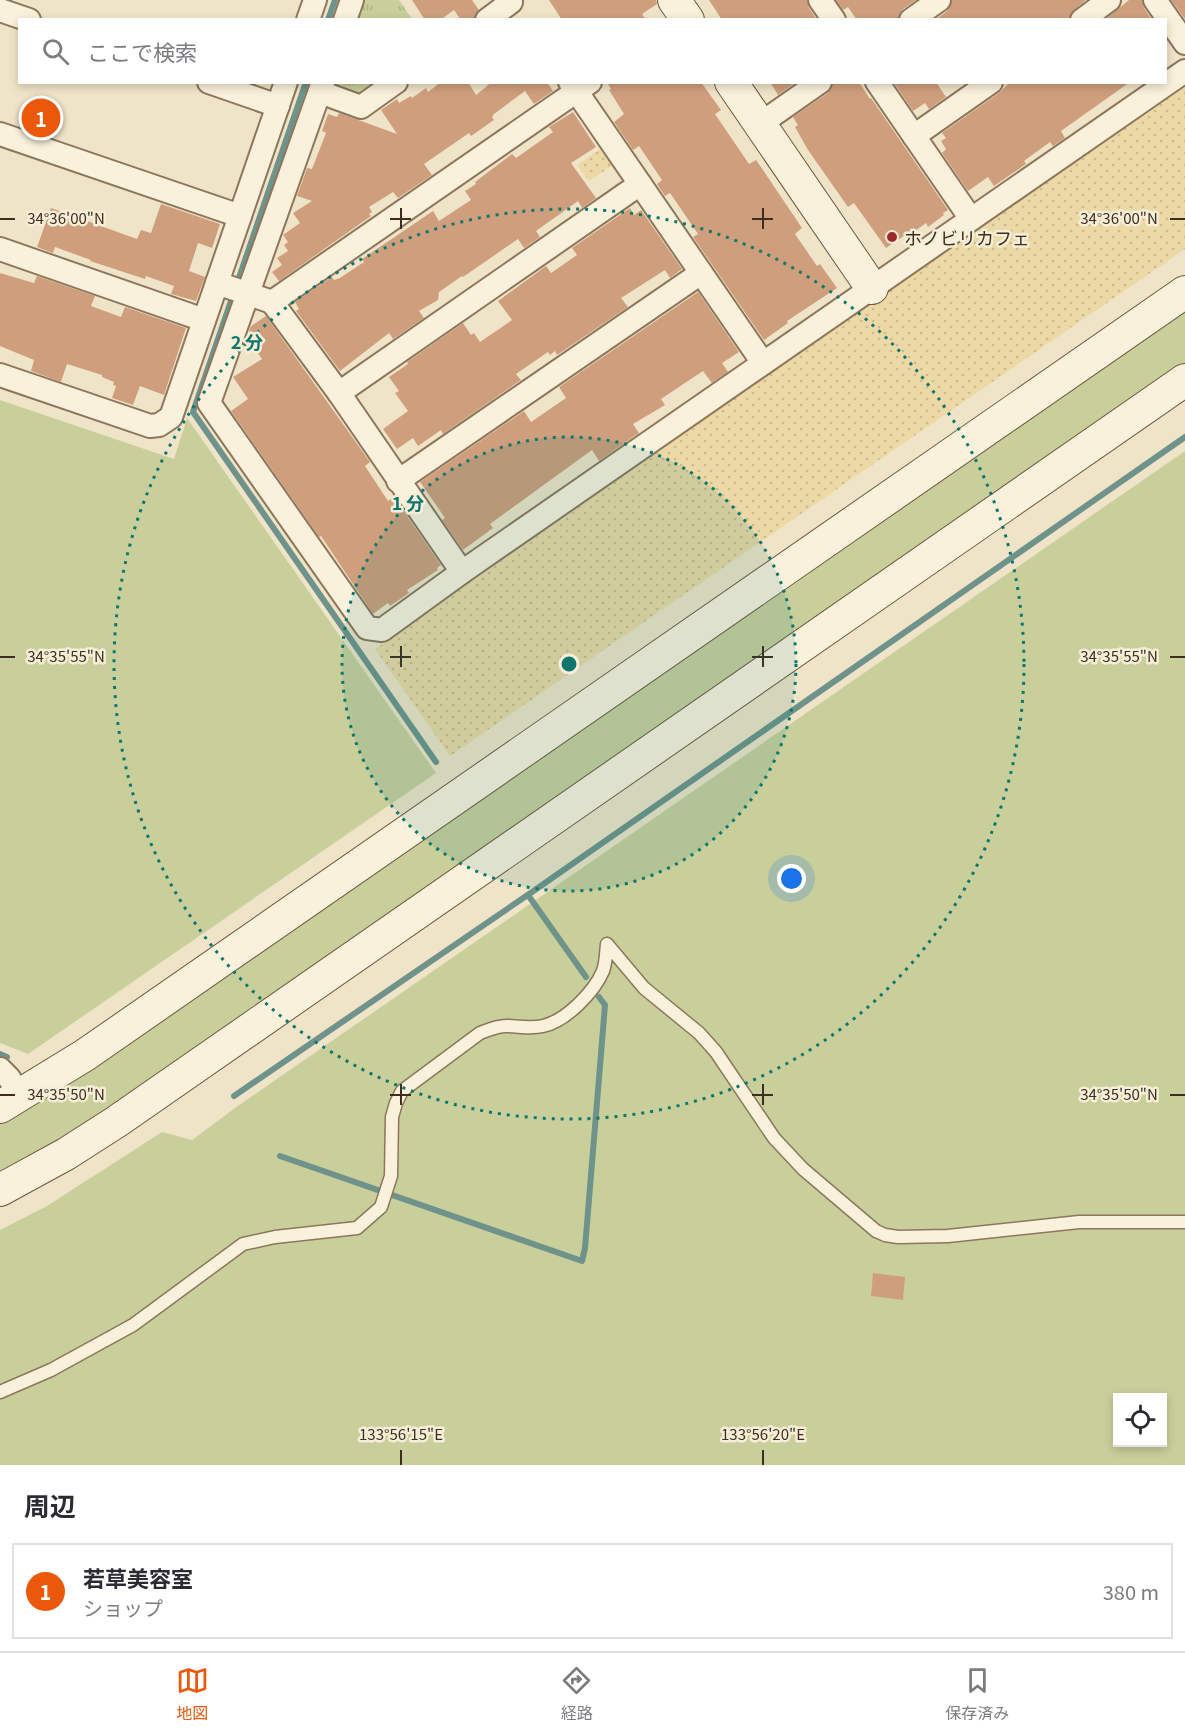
<!DOCTYPE html>
<html lang="ja">
<meta charset="utf-8">
<style>
:root{--surface:#fff;--page:#f2f2f3;--text:#2b2b33;--muted:#7c7c81;--line:#e1e1e2;--accent:#ea580c}
body{margin:0;font-family:Georgia,"Noto Sans JP",serif;background:var(--page);color:var(--text)}
.controls{position:absolute;right:18px;bottom:18px;display:grid;overflow:hidden;border-radius:0px;box-shadow:0 3px 9px #0003}
.controls button{width:54px;height:54px;display:grid;place-items:center;padding:0;border:0;border-bottom:2px solid var(--line);background:var(--surface);color:var(--text);font:30px sans-serif}
.you{position:absolute;left:792px;top:879px;width:21px;height:21px;margin:-15px;border:4px solid #fff;border-radius:50%;background:#1a73e8;box-shadow:0 0 0 9px #1a73e833}
.badge{display:grid;place-items:center;width:39px;height:39px;border-radius:50%;background:var(--accent);color:#fff;font-size:20px;font-weight:700}
.pin{position:absolute;translate:-50% -50%;border:3px solid #fff;box-shadow:0 2px 6px #0006}
.list{margin:0;padding:0;list-style:none}
h2{display:flex;justify-content:space-between;align-items:center;height:78px;margin:0;padding:0 24px;font-size:26px}
h2 small{font-size:20px;font-weight:400;color:var(--muted)}
.list li{display:grid;grid-template-columns:39px 1fr auto;gap:18px;align-items:center;box-sizing:border-box;height:96px;margin:0 12px 12px;padding:0 12px;border:2px solid var(--line);border-radius:0px}
.list b{display:block;font-size:22px;white-space:nowrap}
.list p{margin:0;font-size:20px;white-space:nowrap;color:var(--muted)}
.list em{font-size:20px;font-style:normal;color:var(--muted)}
.icon{flex:none;width:33px;height:33px;fill:none;stroke:currentColor;stroke-width:2;stroke-linecap:round;stroke-linejoin:round}
.map{position:relative;flex:none;width:1185px;height:1465px;overflow:hidden}
.search{position:absolute;background:var(--surface);box-shadow:0 3px 9px #0003;left:18px;right:18px;top:18px;height:66px;display:flex;align-items:center;gap:15px;box-sizing:border-box;padding:0 21px;border-radius:0px;color:var(--muted);font-size:22px}
.sheet{height:186px;background:var(--surface)}
nav{display:flex;justify-content:space-around;align-items:center;box-sizing:border-box;height:84px;border-top:2px solid var(--line);background:var(--surface);font-size:16px;color:var(--muted)}
nav a{display:grid;justify-items:center;gap:3px}
nav .on{color:var(--accent)}
.map>svg:first-child{display:block}
</style>
<div class="map">
<svg width="1185" height="1465" viewBox="0 0 1185 1465">
<defs>
<pattern id="sand-dots" width="8" height="8" patternUnits="userSpaceOnUse" patternTransform="scale(1.5)"><rect width="8" height="8" fill="#ecd9a5"/><path d="M2 2h.1M6 6h.1" fill="none" stroke="#cbbb8e" stroke-width="1.8" stroke-linecap="round"/></pattern>
<pattern id="park-tufts" width="24" height="20" patternUnits="userSpaceOnUse" patternTransform="scale(1.5)"><rect width="24" height="20" fill="#c9cf9b"/><path d="M3 7l-1-3M5 7V3M7 7l1-3M15 17l-1-3M17 17v-4M19 17l1-3" fill="none" stroke="#aeb285"/></pattern>
</defs>
<rect width="100%" height="100%" fill="#f0e4c8"/>
<g fill="#c9cf9b" fill-rule="evenodd">
<polygon points="1185,310 1185,366 195,1054 0,1178 0,1120"/>
<polygon points="0,400 174,459 187,418 436,773 28,1054 0,1043"/>
<path d="M 1185,451 L 1185,1465 L 0,1465 L 0,1230 L 47,1206 L 162,1132 L 192,1140 L 235,1108 ZM 1118,1398 L 1162,1398 L 1162,1442 L 1118,1442 Z"/>
</g>
<g fill="url(#sand-dots)">
<polygon points="1185,84 1185,249 450,756 375,649"/>
<polygon points="604,146 616,163 589,181 577,165"/>
</g>
<g fill="url(#park-tufts)">
<polygon points="361,0 399,0 412,19 354,20"/>
<polygon points="333,83 380,83 359,97 337,90"/>
</g>
<g fill="none" stroke-linecap="round" stroke-linejoin="round">
<g stroke="#6f938a" stroke-width="6">
<polyline points="328,20 335,0"/>
<polyline points="306,82 193,412 436,762"/>
<polyline points="528,895 586,977"/>
<polyline points="0,1054 7,1057"/>
<polyline points="234,1096 532,892 1185,437"/>
<polyline points="280,1156 582,1261 585,1248 605,1005 599,997"/>
</g>
</g>
<g fill="#cf9f7d">
<polygon points="412,0 472,0 479,10 474,20 461,20 454,10 440,20 425,20"/>
<polygon points="549,0 656,0 657,4 642,14 646,20 562,20"/>
<polygon points="709,0 807,0 809,8 817,20 722,20"/>
<polygon points="836,0 916,0 903,9 898,20 857,20 848,7 843,10"/>
<polygon points="952,0 1086,0 1074,10 1069,20 935,20 947,11"/>
<polygon points="1129,0 1142,0 1144,8 1152,20 1105,20"/>
<polygon points="1171,0 1185,0 1185,19"/>
<polygon points="441,82 468,82 476,95 492,82 547,82 553,91 534,104 525,91 494,114 492,117 494,120 471,136 469,133 424,164 432,175 398,198 393,192 369,207 372,212 369,214 371,216 279,281 272,272 282,265 277,258 288,251 284,245 288,242 283,235 300,223 293,213 312,201 297,196 307,168 312,169 326,133 322,131 328,114 337,117 339,113 397,134 381,110 397,99 399,103 411,96 412,98 426,88 428,92"/>
<polygon points="607,82 701,82 721,110 715,114 749,164 756,160 761,167 802,228 795,234 817,266 820,264 837,288 787,321 788,323 764,340 693,237 698,234 670,193 665,196 657,184 662,180 639,146 633,150 614,122 624,114 609,90 611,89"/>
<polygon points="770,82 796,82 778,95"/>
<polygon points="833,82 859,82 870,99 871,98 948,210 943,213 944,215 928,227 926,223 915,231 914,229 886,248 854,203 848,207 808,150 795,127 798,125 793,117 828,93"/>
<polygon points="896,82 936,82 946,97 929,109 925,103 913,111 894,83"/>
<polygon points="1010,82 1130,82 1061,131 1065,138 1053,146 1050,142 1024,161 1026,164 994,186 988,177 968,191 942,153 946,149 941,141 946,138 942,133 999,93"/>
<polygon points="573,112 596,147 571,163 596,198 582,208 578,201 536,231 540,237 524,248 518,239 463,277 462,276 439,292 438,300 419,311 424,318 393,339 389,333 340,371 296,311 299,309 295,302 332,277 334,280 340,278 364,262 362,259 433,211 439,221 471,200 465,191 476,184 475,182 512,154 516,158 553,132 549,127"/>
<polygon points="161,204 220,224 212,248 198,243 189,271 205,277 196,301 171,294 174,286 146,276 145,279 90,261 91,260 55,247 53,253 37,247 51,208 137,239 141,230 151,233"/>
<polygon points="630,208 634,215 641,210 682,269 670,278 665,270 621,298 628,307 557,355 555,351 550,355 548,352 516,374 521,380 443,434 441,430 418,446 413,438 397,449 383,429 408,411 395,393 399,391 389,377 408,364 407,362 463,323 471,335 474,333 480,342 512,320 498,301 546,266 551,273 577,255 572,248"/>
<polygon points="0,273 34,283 37,276 95,296 91,306 121,317 125,307 186,328 164,395 140,386 133,405 112,398 116,386 113,385 114,382 102,377 102,375 67,364 61,382 31,371 34,360 0,346"/>
<polygon points="698,292 739,352 722,363 728,372 712,383 703,371 661,399 665,405 633,424 639,433 599,461 592,450 490,524 493,528 463,550 442,520 445,518 420,482 524,411 531,422 566,398 559,387"/>
<polygon points="266,316 370,462 365,466 388,501 394,497 441,565 437,568 438,570 407,590 409,593 390,606 388,603 373,614 321,536 319,537 231,411 248,399 233,377 262,359 253,346 255,345 252,340 255,339 249,331 251,326"/>
<polygon points="873,1273 905,1277 903,1300 871,1296"/>
</g>
<g fill="none" stroke-linecap="round" stroke-linejoin="round">
<defs>
<path id="lane" d="M 0,1392 L 51,1370 L 133,1325 L 243,1244 L 275,1237 L 357,1228 L 381,1207 L 391,1176 L 392,1117 L 396,1103 L 402,1091 L 480,1033 C 488,1030 497,1026 506,1026 C 519,1026 530,1029 543,1026 C 566,1021 594,992 603,971 C 606,963 606,953 607,944 L 644,988 L 699,1033 L 716,1052 L 774,1138 L 803,1169 L 876,1231 L 885,1235 L 898,1237 L 948,1236 L 1079,1222 L 1185,1222"/>
<g id="street">
<polyline points="820,0 834,20"/>
<polyline points="1155,0 1185,43"/>
<polyline points="0,10 29,20"/>
<polyline points="308,20 315,0"/>
<polyline points="345,20 352,0"/>
<polyline points="487,20 511,2"/>
<polyline points="911,20 939,0"/>
<polyline points="1082,20 1109,0"/>
<polyline points="209,82 278,106"/>
<polyline points="323,82 209,403 367,628 382,630 462,572 1185,71"/>
<polyline points="570,82 763,363"/>
<polyline points="877,82 971,219"/>
<polyline points="320,92 361,107 396,82"/>
<polyline points="760,124 820,82"/>
<polyline points="0,134 240,216"/>
<polyline points="914,136 991,82"/>
<polyline points="0,249 204,320"/>
<polyline points="217,283 272,302 590,82"/>
<polyline points="272,302 339,393 462,572"/>
<polyline points="0,375 150,426 159,425 171,417 286,82"/>
<polyline points="339,393 640,184"/>
<polyline points="398,481 701,273"/>
<polyline points="0,1069 9,1078 20,1096"/>
</g>
<g id="secondary">
<polyline points="674,0 688,20"/>
<polyline points="731,82 872,288"/>
<polyline points="0,1107 85,1055 1185,292"/>
<polyline points="0,1190 66,1154 116,1122 1185,380"/>
</g>
</defs>
<use href="#lane" stroke="#8d765c" stroke-width="15"/>
<use href="#street" stroke="#8d765c" stroke-width="26"/>
<use href="#secondary" stroke="#6f573f" stroke-width="34"/>
<use href="#lane" stroke="#faf1dc" stroke-width="12"/>
<use href="#street" stroke="#faf1dc" stroke-width="22"/>
<use href="#secondary" stroke="#faf1dc" stroke-width="32"/>
</g>
<path fill="none" stroke="#3d2e20" stroke-width="2" d="M 401,208 L 401,229M 763,208 L 763,229M 0,219 L 15,219M 390,219 L 411,219M 752,219 L 773,219M 1170,219 L 1185,219M 401,646 L 401,667M 763,646 L 763,667M 0,657 L 15,657M 390,657 L 411,657M 752,657 L 773,657M 1170,657 L 1185,657M 401,1084 L 401,1105M 763,1084 L 763,1105M 0,1095 L 15,1095M 390,1095 L 411,1095M 752,1095 L 773,1095M 1170,1095 L 1185,1095M 401,1450 L 401,1465M 763,1450 L 763,1465"/>
<circle cx="569" cy="664" r="227" fill="#0f766e" fill-opacity=".12"/>
<g fill="none" stroke="#0f766e" stroke-width="3" stroke-dasharray="3 6">
<circle cx="569" cy="664" r="227"/>
<circle cx="569" cy="664" r="455"/>
</g>
<circle fill="#9e2a2b" stroke="#f7eed8" stroke-width="2" cx="892" cy="237" r="6"/>
<g text-anchor="middle" dominant-baseline="central" stroke-width="5" stroke-linejoin="round" paint-order="stroke">
<g font-size="18" fill="#3d2e20" stroke="#f7eed8" text-anchor="start">
<text x="904" y="237">ホノビリカフェ</text>
</g>
</g>
<g font-size="15" text-anchor="middle" fill="#3d2e20" stroke="#f7eed8" stroke-width="5" stroke-linejoin="round" paint-order="stroke">
<text x="66" y="224">34°36'00"N</text>
<text x="1119" y="224">34°36'00"N</text>
<text x="66" y="662">34°35'55"N</text>
<text x="1119" y="662">34°35'55"N</text>
<text x="66" y="1100">34°35'50"N</text>
<text x="1119" y="1100">34°35'50"N</text>
<text x="401" y="1440">133°56'15"E</text>
<text x="763" y="1440">133°56'20"E</text>
</g>
<circle cx="569" cy="664" r="9" fill="#0f766e" stroke="#f7eed8" stroke-width="3"/>
<g font-size="18" text-anchor="middle" font-weight="bold" fill="#0f766e" stroke="#f7eed8" stroke-width="5" stroke-linejoin="round" paint-order="stroke">
<text x="247" y="349">2 分</text>
<text x="408" y="510">1 分</text>
</g>
</svg>
<div class="controls">
<button><svg class="icon" aria-label="locate" viewBox="0 0 24 24"><circle cx="12" cy="12" r="6"/><path d="M12 2v4M12 18v4M2 12h4M18 12h4"/></svg></button>
</div>
<div class="you"></div>
<div class="pin badge" style="left:41px;top:118px">1</div>
<div class="search"><svg class="icon" aria-label="search" viewBox="0 0 24 24"><circle cx="10" cy="10" r="6"/><path d="M15 15l6 6"/></svg>ここで検索</div>
</div>
<section class="sheet">
<h2>周辺<small></small></h2>
<ul class="list">
<li><span class="badge">1</span><div><b>若草美容室</b><p>ショップ</p></div><em>380 m</em></li>
</ul>
</section>
<nav>
<a class="on"><svg class="icon" aria-label="map" viewBox="0 0 24 24"><path d="M3 6l6-2 6 2 6-2v14l-6 2-6-2-6 2zM9 4v14M15 6v14"/></svg>地図</a>
<a><svg class="icon" aria-label="directions" viewBox="0 0 24 24"><path d="M12 3l9 9-9 9-9-9zM9 14v-3h6M13 9l2 2-2 2"/></svg>経路</a>
<a><svg class="icon" aria-label="saved" viewBox="0 0 24 24"><path d="M7 4h10v16l-5-4-5 4z"/></svg>保存済み</a>
</nav>
